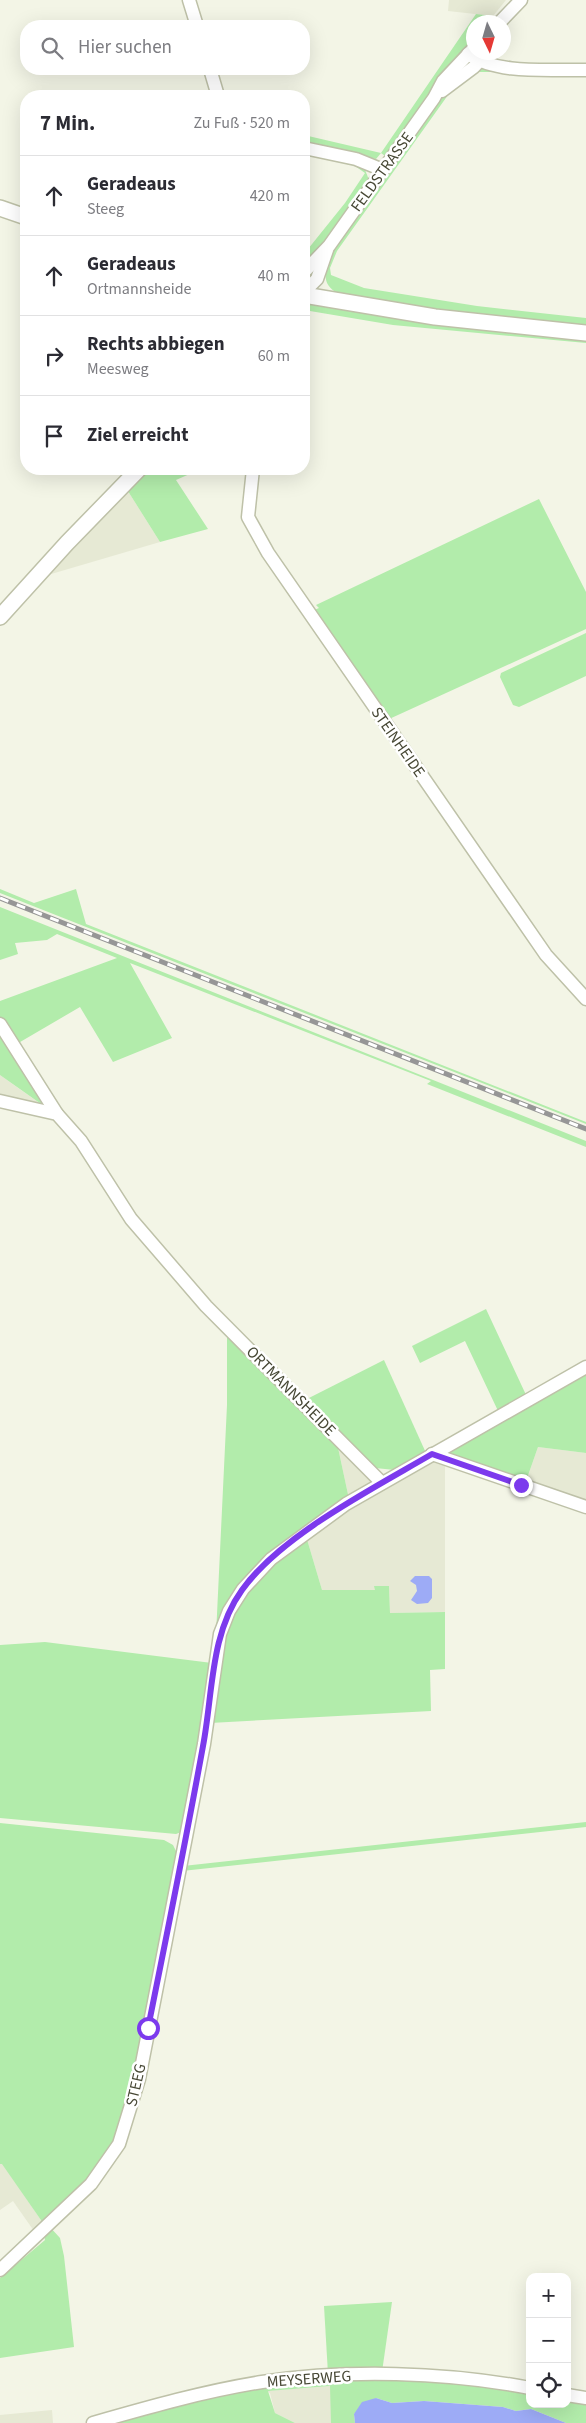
<!DOCTYPE html>
<html lang="de">
<meta charset="utf-8">
<style>
:root{--surface:#fff;--page:#f7f7f7;--text:#2b2b33;--muted:#7c7c81;--line:#e1e1e2}
body{margin:0;font-family:"Source Sans 3",sans-serif;background:var(--page);color:var(--text)}
.controls{position:absolute;right:15px;bottom:15px;display:grid;overflow:hidden;border-radius:10px;box-shadow:0 5px 20px #0002}
.controls button{width:45px;height:45px;display:grid;place-items:center;padding:0;border:0;border-bottom:1px solid var(--line);background:var(--surface);color:var(--text);font:25px sans-serif}
.compass{position:absolute;left:466px;top:15px;width:45px;height:45px;border-radius:50%;background:var(--surface);box-shadow:0 5px 20px #0002;rotate:175deg}
.stop{position:absolute;width:15px;height:15px;margin:-11px;border:4px solid #7c3aed;border-radius:50%;background:#fff}
.stop.end{background:#7c3aed;border-color:#fff;box-shadow:0 1px 5px #0008}
.list{margin:0;padding:0;list-style:none}
h2{display:flex;justify-content:space-between;align-items:center;height:65px;margin:0;padding:0 20px;font-size:21px}
h2 small{font-size:16px;font-weight:400;color:var(--muted)}
.list li{display:grid;grid-template-columns:32px 1fr auto;gap:15px;align-items:center;box-sizing:border-box;height:80px;padding:0 20px;border-top:1px solid var(--line)}
.list b{display:block;font-size:19px;white-space:nowrap}
.list p{margin:0;font-size:16px;white-space:nowrap;color:var(--muted)}
.list em{font-size:16px;font-style:normal;color:var(--muted)}
.icon{flex:none;width:28px;height:28px;fill:none;stroke:currentColor;stroke-width:2;stroke-linecap:round;stroke-linejoin:round}
.map{position:relative;flex:none;width:586px;height:2423px;overflow:hidden}
.search{position:absolute;background:var(--surface);box-shadow:0 5px 20px #0002;left:20px;top:20px;width:290px;height:55px;display:flex;align-items:center;gap:12px;box-sizing:border-box;padding:0 18px;border-radius:20px;color:var(--muted);font-size:19px}
.panel{position:absolute;background:var(--surface);box-shadow:0 5px 20px #0002;left:20px;top:90px;width:290px;height:385px;border-radius:20px}
.map>svg:first-child{display:block}
</style>
<div class="map">
<svg width="586" height="2423" viewBox="0 0 586 2423">
<rect width="100%" height="100%" fill="#f3f5e6"/>
<g fill="#e6e9d4">
<polygon points="449,0 506,0 493,16 448,11"/>
<polygon points="126,488 160,542 41,577"/>
<polygon points="0,1075 18,1088 51,1111 0,1098"/>
<polygon points="337,1443 373,1480 368,1488 349,1499"/>
<polygon points="538,1447 586,1453 586,1504 525,1484"/>
<polygon points="430,1460 445,1463 445,1612 390,1613 389,1586 375,1587 375,1590 322,1590 306,1536"/>
<polygon points="2,2163 43,2223 34,2231 13,2201 0,2210 0,2164"/>
<polygon points="331,2386 331,2423 295,2423 275,2413 270,2393 267,2391"/>
<polygon points="52,2410 53,2423 0,2423 0,2415"/>
</g>
<g fill="#b2ecab">
<polygon points="476,14 493,16 486,22 474,22 473,43 388,158 381,153 376,159 304,143 304,135 381,153"/>
<path d="M 481,68 L 510,70 L 510,72 L 477,72 L 448,95 L 337,251 L 330,268 L 331,275 L 364,288 L 477,306 L 586,318 L 586,329 L 473,318 L 339,294 C 318,283 326,268 334,250 L 439,99 Z"/>
<polygon points="304,154 364,167 369,180 328,237 304,265 304,254 345,203 365,173 355,166"/>
<polygon points="307,304 403,320 586,340 586,343 393,325 304,310 304,305"/>
<polygon points="145,469 201,469 176,480 208,529 160,542 126,488"/>
<polygon points="539,499 586,592 586,629 387,720 312,611 319,608 316,605"/>
<polygon points="586,633 586,676 519,707 513,705 500,677 501,673"/>
<polygon points="0,889 34,903 76,889 86,924 586,1122 586,1124 0,893"/>
<polygon points="0,907 586,1141 586,1147 427,1084 431,1081 130,963 172,1038 113,1062 80,1007 15,1045 0,1020 0,1001 117,958 57,934 47,940 15,943 18,954 0,960"/>
<polygon points="0,1031 51,1111 0,1075"/>
<polygon points="486,1309 527,1397 499,1413 465,1341 420,1363 412,1346"/>
<polygon points="227,1333 337,1443 349,1499 263,1562 216,1635 227,1405"/>
<polygon points="384,1360 426,1453 395,1470 375,1468 303,1401"/>
<polygon points="586,1369 586,1453 538,1447 525,1484 449,1454 450,1449"/>
<polygon points="306,1536 322,1590 375,1590 374,1586 389,1586 390,1613 445,1612 445,1669 430,1670 431,1711 210,1723 222,1637 246,1590"/>
<polygon points="45,1642 212,1663 184,1831 176,1834 0,1818 0,1645"/>
<polygon points="586,1822 586,1827 182,1871 183,1866"/>
<polygon points="0,1823 164,1840 173,1845 179,1857 126,2118 105,2163 43,2223 2,2164 0,2164"/>
<polygon points="49,2226 60,2238 64,2256 74,2347 0,2358 0,2278 45,2240 43,2231"/>
<polygon points="392,2302 382,2372 328,2374 324,2306"/>
<polygon points="396,2376 530,2390 530,2404 567,2404 567,2397 586,2401 586,2423 566,2423 531,2409 516,2411 503,2407 424,2401 392,2403 376,2398 354,2414 355,2423 331,2423 330,2386 268,2391 275,2413 295,2423 104,2423 264,2384"/>
</g>
<g fill="#9dabf6">
<polygon points="415,1576 429,1576 432,1579 432,1598 428,1603 417,1604 411,1600 417,1591 416,1585 410,1581"/>
<polygon points="376,2398 392,2403 424,2401 503,2407 516,2411 531,2409 566,2423 355,2423 354,2414 362,2402"/>
</g>
<g fill="none" stroke-linecap="round" stroke-linejoin="round">
<defs>
<g id="minor">
<polyline points="189,0 197,26"/>
<polyline points="500,22 521,0"/>
<path d="M 468,54 C 497,75 550,69 586,70"/>
<polyline points="210,69 218,96"/>
<polyline points="442,91 474,67 488,52"/>
<polyline points="304,148 356,159 383,170"/>
<polyline points="304,272 329,246 434,98 443,81 474,48"/>
<polyline points="304,292 317,279 327,250"/>
<polyline points="253,469 248,517 268,553 546,955 586,999"/>
<polyline points="0,1024 57,1114"/>
<polyline points="0,1101 57,1114 81,1141 131,1219 206,1306 382,1483"/>
<polyline points="432,1454 586,1507"/>
<polyline points="0,2270 91,2184 119,2144 139,2079 204,1744 220,1634 229,1611 243,1589 271,1559 346,1504 586,1367"/>
<polyline points="567,2395 586,2398"/>
<path d="M 93,2423 C 149,2407 205,2391 262,2382 C 348,2369 445,2372 530,2388"/>
</g>
<g id="tertiary">
<polyline points="0,208 26,217"/>
<polyline points="304,295 435,317 586,333"/>
<polyline points="0,617 67,543 139,469"/>
</g>
</defs>
<use href="#minor" stroke="#bec1a8" stroke-width="15"/>
<use href="#tertiary" stroke="#bec1a8" stroke-width="18"/>
<use href="#minor" stroke="#fff" stroke-width="12"/>
<use href="#tertiary" stroke="#fff" stroke-width="15"/>
<defs>
<polyline id="rail" points="0,898 586,1129"/>
</defs>
<use href="#rail" stroke="#969696" stroke-width="5"/>
<use href="#rail" stroke="#fff" stroke-width="3" stroke-dasharray="9" stroke-linecap="butt"/>
</g>
<g fill="none" stroke-linecap="round" stroke-linejoin="round">
<path stroke="#7c3aed" stroke-width="6" d="M 148,2028 C 167,1934 186,1840 203,1746 C 213,1694 210,1634 242,1590 C 281,1535 374,1488 432,1454 L 521,1485"/>
</g>
<g text-anchor="middle" dominant-baseline="central" stroke-width="5" stroke-linejoin="round" paint-order="stroke">
<g font-size="16" fill="#474835" stroke="#fff">
<text transform="translate(382 172) rotate(-54)">FELDSTRASSE</text>
<text transform="translate(398 742) rotate(55)">STEINHEIDE</text>
<text transform="translate(291 1391) rotate(45)">ORTMANNSHEIDE</text>
<text transform="translate(136 2085) rotate(-77)">STEEG</text>
<text transform="translate(309 2379) rotate(-4)">MEYSERWEG</text>
</g>
</g>
</svg>
<div class="controls">
<button>+</button>
<button>−</button>
<button><svg class="icon" aria-label="locate" viewBox="0 0 24 24"><circle cx="12" cy="12" r="6"/><path d="M12 2v4M12 18v4M2 12h4M18 12h4"/></svg></button>
</div>
<svg class="compass" viewBox="-18 -18 36 36"><path d="M0-13l5 13h-10z" fill="#e53935"/><path d="M0 13l5-13h-10z" fill="#7c7c81"/></svg>
<div class="stop" style="left:148px;top:2028px"></div>
<div class="stop end" style="left:521px;top:1485px"></div>
<div class="search"><svg class="icon" aria-label="search" viewBox="0 0 24 24"><circle cx="10" cy="10" r="6"/><path d="M15 15l6 6"/></svg>Hier suchen</div>
<section class="panel">
<h2>7 Min.<small>Zu Fuß · 520 m</small></h2>
<ul class="list">
<li><svg class="icon" aria-label="ahead" viewBox="0 0 24 24"><path d="M12 20V5M6 11l6-6 6 6"/></svg><div><b>Geradeaus</b><p>Steeg</p></div><em>420 m</em></li>
<li><svg class="icon" aria-label="ahead" viewBox="0 0 24 24"><path d="M12 20V5M6 11l6-6 6 6"/></svg><div><b>Geradeaus</b><p>Ortmannsheide</p></div><em>40 m</em></li>
<li><svg class="icon" aria-label="right" viewBox="0 0 24 24"><path d="M7 20v-9h11M14 6l5 5-5 5"/></svg><div><b>Rechts abbiegen</b><p>Meesweg</p></div><em>60 m</em></li>
<li><svg class="icon" aria-label="arrive" viewBox="0 0 24 24"><path d="M6 21V4h12l-3 4 3 4H6"/></svg><div><b>Ziel erreicht</b></div></li>
</ul>
</section>
</div>
